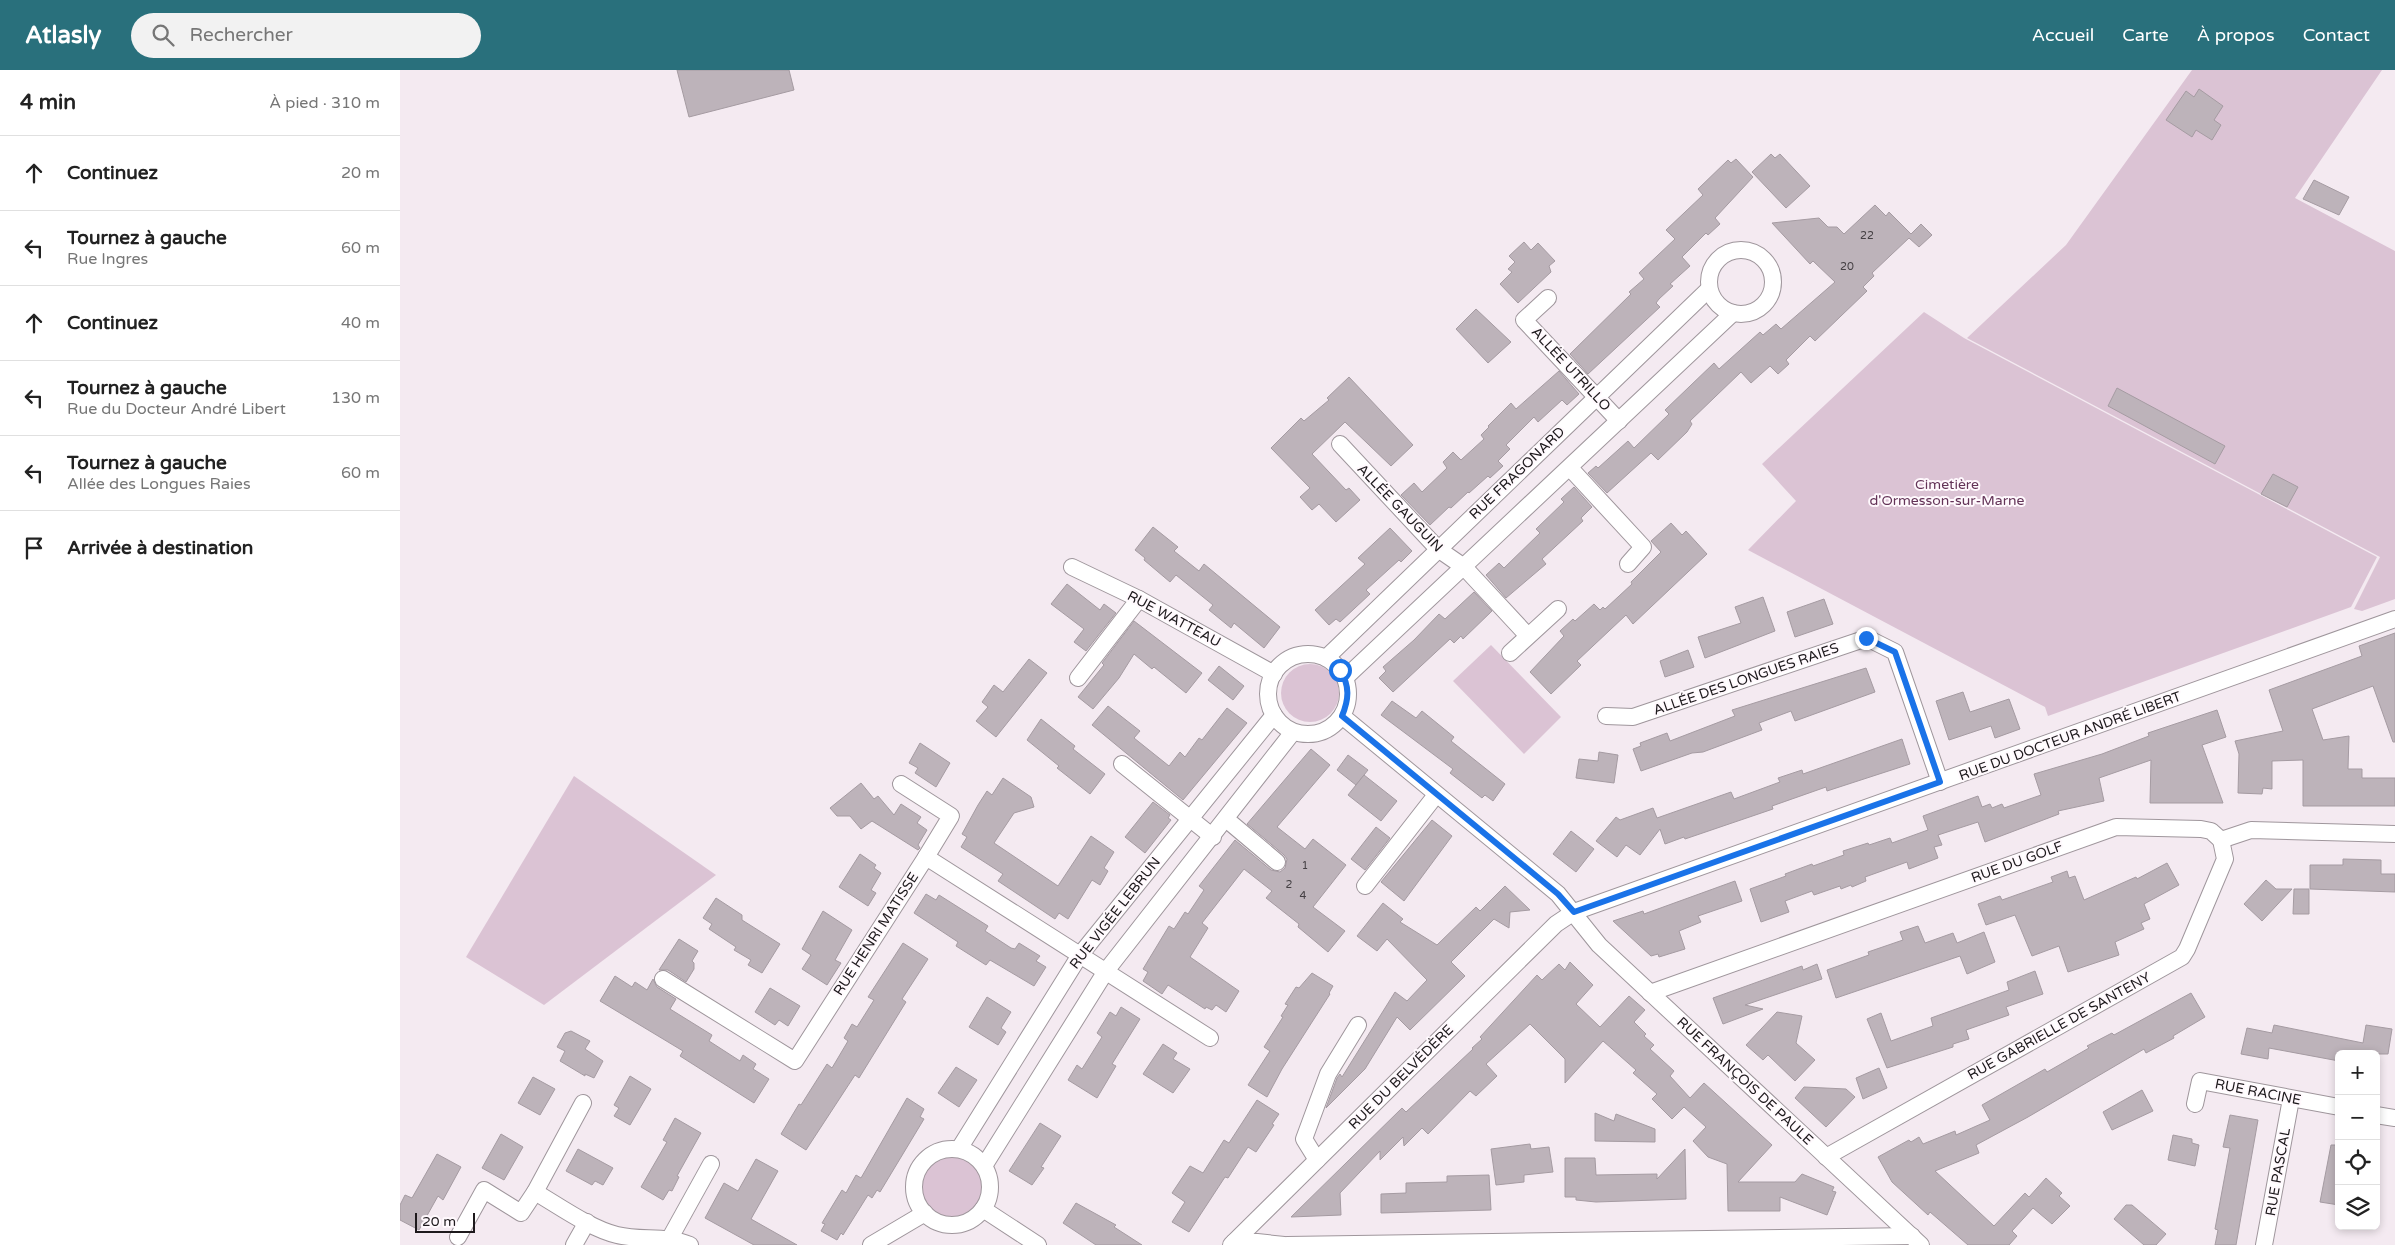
<!DOCTYPE html>
<html lang="fr">
<meta charset="utf-8">
<style>
:root{--surface:#fff;--page:#f2f2f2;--text:#222;--muted:#767676;--line:#e0e0e0;--accent:#29707c}
body{margin:0;font-family:"Varela Round",sans-serif;background:var(--page);color:var(--text)}
.controls{position:absolute;right:15px;bottom:15px;display:grid;overflow:hidden;border-radius:8px;box-shadow:0 2px 8px #0003}
.controls button{width:45px;height:45px;display:grid;place-items:center;padding:0;border:0;border-bottom:1px solid var(--line);background:var(--surface);color:var(--text);font:25px sans-serif}
.scale{position:absolute;left:15px;bottom:12px;width:60px;box-sizing:border-box;padding-left:5px;border:2px solid #1d191c;border-top:0;font-size:14px;line-height:18px;white-space:nowrap;color:#1d191c;-webkit-text-stroke:4px #fff9fd;paint-order:stroke}
.stop{position:absolute;width:15px;height:15px;margin:-11px;border:4px solid #1a73e8;border-radius:50%;background:#fff}
.stop.end{background:#1a73e8;border-color:#fff;box-shadow:0 1px 5px #0008}
.list{margin:0;padding:0;list-style:none}
h2{display:flex;justify-content:space-between;align-items:center;height:65px;margin:0;padding:0 20px;font-size:21px}
h2 small{font-size:16px;font-weight:400;color:var(--muted)}
.list li{display:grid;grid-template-columns:32px 1fr auto;gap:15px;align-items:center;box-sizing:border-box;height:75px;padding:0 20px;border-top:1px solid var(--line)}
.list b{display:block;font-size:19px;white-space:nowrap}
.list p{margin:0;font-size:16px;white-space:nowrap;color:var(--muted)}
.list em{font-size:16px;font-style:normal;color:var(--muted)}
.icon{flex:none;width:28px;height:28px;fill:none;stroke:currentColor;stroke-width:2;stroke-linecap:round;stroke-linejoin:round}
.map{position:relative;flex:none;width:1995px;height:1175px;overflow:hidden}
header{display:flex;align-items:center;gap:30px;box-sizing:border-box;height:70px;padding:0 25px;background:var(--accent);color:#fff}
header strong{font-size:24px}
nav{display:flex;gap:28px;margin-inline-start:auto;font-size:18px}
.search{width:350px;height:45px;background:var(--page);display:flex;align-items:center;gap:12px;box-sizing:border-box;padding:0 18px;border-radius:28px;color:var(--muted);font-size:19px}
main{display:flex}
aside{flex:1;background:var(--surface)}
.map>svg:first-child{display:block}
</style>
<header>
<strong>Atlasly</strong>
<div class="search"><svg class="icon" aria-label="search" viewBox="0 0 24 24"><circle cx="10" cy="10" r="6"/><path d="M15 15l6 6"/></svg>Rechercher</div>
<nav><a>Accueil</a><a>Carte</a><a>À propos</a><a>Contact</a></nav>
</header>
<main>
<aside>
<h2>4 min<small>À pied · 310 m</small></h2>
<ul class="list">
<li><svg class="icon" aria-label="ahead" viewBox="0 0 24 24"><path d="M12 20V5M6 11l6-6 6 6"/></svg><div><b>Continuez</b></div><em>20 m</em></li>
<li><svg class="icon" aria-label="left" viewBox="0 0 24 24"><path d="M17 20v-9H6M10 6l-5 5 5 5"/></svg><div><b>Tournez à gauche</b><p>Rue Ingres</p></div><em>60 m</em></li>
<li><svg class="icon" aria-label="ahead" viewBox="0 0 24 24"><path d="M12 20V5M6 11l6-6 6 6"/></svg><div><b>Continuez</b></div><em>40 m</em></li>
<li><svg class="icon" aria-label="left" viewBox="0 0 24 24"><path d="M17 20v-9H6M10 6l-5 5 5 5"/></svg><div><b>Tournez à gauche</b><p>Rue du Docteur André Libert</p></div><em>130 m</em></li>
<li><svg class="icon" aria-label="left" viewBox="0 0 24 24"><path d="M17 20v-9H6M10 6l-5 5 5 5"/></svg><div><b>Tournez à gauche</b><p>Allée des Longues Raies</p></div><em>60 m</em></li>
<li><svg class="icon" aria-label="arrive" viewBox="0 0 24 24"><path d="M6 21V4h12l-3 4 3 4H6"/></svg><div><b>Arrivée à destination</b></div></li>
</ul>
</aside>
<div class="map">
<svg width="1995" height="1175" viewBox="0 0 1995 1175">
<rect width="100%" height="100%" fill="#f4eaf1"/>
<g fill="#dbc3d4">
<polygon points="1792,0 1982,0 1895,128 1995,181 1995,529 1962,541 1954,539 1980,487 1567,268 1666,175"/>
<polygon points="1524,242 1564,268 1977,487 1951,537 1648,646 1645,637 1348,480 1396,431 1362,394"/>
<polygon points="1091,575 1161,647 1124,684 1053,611"/>
<circle cx="910" cy="623" r="29"/>
<polygon points="174,706 316,805 144,935 66,887"/>
<circle cx="552" cy="1118" r="31"/>
</g>
<g fill="#bdb3ba" stroke="#a59ba2">
<polygon points="277,0 389,0 394,20 289,47"/>
<polygon points="1799,19 1823,36 1814,50 1821,55 1812,70 1796,60 1792,67 1766,50 1786,21 1794,27"/>
<polygon points="1371,84 1375,88 1380,84 1410,116 1386,138 1352,102"/>
<polygon points="1336,89 1353,107 1315,148 1320,154 1308,165 1306,163 1282,187 1290,196 1270,214 1273,216 1259,229 1256,233 1260,237 1188,304 1170,284 1231,224 1229,222 1244,209 1239,203 1275,169 1266,160 1303,125 1298,119 1328,90 1331,93"/>
<polygon points="1914,110 1949,127 1939,145 1903,129"/>
<polygon points="1475,135 1486,146 1489,142 1511,164 1521,154 1532,165 1519,177 1509,168 1472,203 1474,206 1463,217 1467,221 1415,271 1410,266 1386,290 1389,294 1378,304 1370,296 1351,313 1341,302 1290,351 1292,354 1287,362 1258,390 1251,383 1207,423 1188,403 1196,396 1198,398 1228,371 1234,378 1269,344 1265,340 1314,293 1319,299 1360,262 1363,265 1376,254 1381,259 1435,212 1413,191 1410,194 1372,153 1419,148 1428,157 1437,157 1444,164"/>
<polygon points="1124,172 1131,180 1138,173 1155,191 1149,196 1151,202 1118,233 1100,214 1112,202 1108,199 1115,192 1109,186"/>
<polygon points="1076,239 1111,272 1088,293 1056,259"/>
<polygon points="1159,301 1179,324 1167,335 1162,330 1138,352 1134,347 1106,375 1110,379 1098,391 1103,396 1090,408 1088,406 1069,423 1068,422 1051,438 1049,437 1030,455 1001,425 1014,413 1022,422 1047,398 1043,392 1053,382 1061,390 1084,369 1081,365 1089,357 1088,356 1111,333 1116,339"/>
<polygon points="949,307 1013,375 991,396 945,352 912,384 946,420 949,418 960,430 936,452 919,434 912,440 900,427 910,418 871,378 901,348 904,351 929,330 927,328"/>
<polygon points="1717,318 1825,376 1815,394 1708,336"/>
<polygon points="1873,404 1898,417 1887,437 1861,424"/>
<polygon points="1174,417 1192,437 1181,448 1183,451 1142,489 1146,494 1106,528 1086,505 1099,493 1104,498 1140,463 1136,459 1164,432 1161,429"/>
<polygon points="1271,453 1282,465 1286,461 1307,484 1233,554 1226,545 1177,591 1181,595 1151,624 1130,602 1164,566 1160,561 1173,549 1175,551 1194,534 1200,540 1203,537 1205,539 1232,514 1231,512 1261,482 1251,471"/>
<polygon points="753,457 778,477 774,481 799,501 804,494 880,557 864,578 834,553 831,558 809,540 813,535 776,505 770,512 744,490 745,488 735,480"/>
<polygon points="990,458 1012,481 1001,492 999,490 966,520 970,524 940,552 936,549 929,555 915,540 965,494 958,488"/>
<polygon points="667,514 700,540 704,534 716,543 686,581 674,572 684,559 651,534"/>
<polygon points="1074,522 1092,541 1063,569 1061,566 1054,573 1050,569 993,622 979,608 986,601 983,597 1014,570 1039,544 1045,549"/>
<polygon points="1363,527 1375,561 1305,588 1298,567 1341,553 1335,537"/>
<polygon points="1424,529 1433,554 1395,567 1387,542"/>
<polygon points="734,551 802,603 786,623 754,597 752,599 734,584 719,608 693,639 678,627 704,595 702,593"/>
<polygon points="1995,563 1995,672 1993,672 1973,616 1912,639 1923,670 1949,666 1948,699 1962,699 1962,708 1995,708 1995,736 1903,736 1903,690 1872,691 1872,719 1863,718 1862,724 1838,723 1839,684 1835,671 1883,661 1869,620 1962,586 1959,576"/>
<polygon points="1288,580 1294,597 1265,607 1260,591"/>
<polygon points="629,589 647,603 596,667 576,651 588,637 582,632 594,615 603,622"/>
<polygon points="819,596 844,616 833,630 808,610"/>
<polygon points="1466,598 1475,622 1395,651 1391,641 1359,653 1362,660 1303,682 1292,683 1241,701 1233,679 1241,676 1240,673 1267,663 1270,671 1335,646 1332,640"/>
<polygon points="1563,622 1570,642 1609,629 1620,659 1595,668 1591,656 1549,670 1536,631"/>
<polygon points="992,631 1016,648 1022,641 1054,667 1051,671 1105,714 1093,731 1085,725 1082,728 1050,703 1053,699 981,645"/>
<polygon points="708,636 740,661 734,668 769,696 780,682 785,687 799,668 802,670 827,638 847,653 783,730 692,655"/>
<polygon points="1817,640 1826,667 1802,675 1823,733 1750,733 1751,690 1699,708 1704,731 1658,741 1659,744 1585,772 1578,752 1538,765 1542,775 1534,777 1538,788 1509,799 1507,792 1465,807 1466,811 1452,817 1451,815 1441,819 1440,816 1414,825 1412,821 1385,831 1389,842 1361,852 1350,819 1386,806 1385,804 1412,794 1413,796 1444,785 1443,781 1468,773 1469,775 1490,768 1492,773 1528,760 1523,746 1578,726 1582,737 1590,734 1592,738 1602,734 1604,738 1641,725 1634,704 1702,684 1749,666 1748,663"/>
<polygon points="641,649 675,676 673,679 705,704 690,724 657,698 659,696 627,670"/>
<polygon points="1502,669 1510,694 1427,721 1426,717 1372,736 1373,739 1285,769 1284,767 1265,774 1260,759 1240,785 1226,775 1217,787 1196,771 1216,747 1220,750 1253,738 1257,748 1331,722 1334,729 1380,712 1378,708 1402,700 1403,704"/>
<polygon points="520,673 550,693 536,717 515,703 518,698 509,693"/>
<polygon points="911,679 930,695 877,757 905,779 913,769 946,795 913,837 945,861 928,882 898,857 899,854 866,828 872,821 844,799 802,853 808,858 790,887 839,921 826,942 816,935 812,940 806,937 805,939 768,915 762,924 743,911 748,902 743,899 769,856 774,859 785,842 788,844 804,820 799,816 835,770 871,800 880,802 885,798 887,789 884,785 847,754"/>
<polygon points="1199,682 1218,685 1214,713 1176,708 1179,689 1198,691"/>
<polygon points="948,685 968,700 956,715 937,700"/>
<polygon points="964,705 997,731 981,751 948,725"/>
<polygon points="603,708 631,727 634,737 614,743 594,773 658,816 691,766 714,782 704,798 708,801 700,815 692,810 668,849 659,843 655,849 598,811 603,804 561,777 567,767 562,764 578,735 587,721 592,725"/>
<polygon points="461,713 474,729 478,726 494,745 501,734 521,747 517,753 527,760 518,775 520,778 518,780 472,751 461,759 450,746 437,746 430,738"/>
<polygon points="753,732 770,745 768,748 771,750 745,783 725,767"/>
<polygon points="1032,750 1052,766 1004,831 981,812"/>
<polygon points="976,757 990,768 965,800 951,789"/>
<polygon points="1171,761 1194,779 1176,802 1153,784"/>
<polygon points="460,784 476,795 474,798 481,803 471,820 476,823 468,836 439,817"/>
<polygon points="1943,789 1981,790 1981,804 1995,804 1995,822 1910,819 1910,795 1943,795"/>
<polygon points="1767,793 1779,815 1744,834 1750,849 1741,853 1744,859 1715,872 1719,885 1668,902 1659,876 1632,886 1615,845 1586,855 1578,834 1600,826 1602,830 1653,812 1651,807 1667,801 1669,808 1675,806 1684,830 1736,807 1737,809"/>
<polygon points="1866,810 1876,819 1892,819 1862,851 1844,834"/>
<polygon points="1335,811 1342,831 1298,846 1301,852 1279,861 1285,879 1259,887 1258,884 1251,886 1213,851 1243,841 1244,844"/>
<polygon points="1105,816 1130,840 1110,842 1109,858 1094,849 1051,892 1065,906 1010,960 997,947 965,999 926,1038 937,1008 940,1004 942,1007 995,922 1007,931 1027,910 987,869 977,881 957,866 983,833 1003,849 1000,852 1037,875 1076,837 1080,841"/>
<polygon points="1894,819 1909,819 1909,844 1893,844"/>
<polygon points="526,824 536,830 539,825 588,856 585,861 611,878 615,879 619,873 640,886 636,891 646,897 634,916 590,890 586,895 556,876 558,872 514,843"/>
<polygon points="316,828 342,845 342,850 380,874 362,903 348,895 351,890 334,880 336,877 309,859 312,854 303,848"/>
<polygon points="423,841 452,860 435,890 441,893 427,915 402,899 411,885 402,879"/>
<polygon points="1518,856 1525,873 1553,863 1557,873 1584,862 1595,892 1567,904 1560,886 1436,928 1427,900 1469,885 1468,882 1503,870 1500,862"/>
<polygon points="279,869 298,881 292,891 294,893 294,899 286,912 268,900 259,900"/>
<polygon points="503,873 528,889 502,929 506,932 459,1008 455,1005 406,1080 381,1064 399,1034 401,1035 427,994 432,998 448,971 444,968 452,954 457,957 474,930 468,927"/>
<polygon points="1170,892 1193,915 1176,934 1200,957 1229,926 1245,940 1234,952 1246,964 1244,966 1254,975 1250,979 1274,1001 1270,1006 1290,1028 1304,1013 1372,1075 1338,1112 1395,1112 1402,1104 1434,1117 1432,1121 1436,1122 1427,1145 1380,1127 1380,1141 1328,1141 1327,1094 1308,1087 1293,1071 1306,1057 1284,1037 1272,1049 1252,1029 1257,1024 1233,1003 1236,1000 1203,971 1165,1013 1165,989 1130,954 1086,994 1097,1006 1076,1026 1070,1021 1028,1064 1022,1058 1004,1076 1003,1067 980,1090 980,1081 940,1123 941,1145 891,1147 1002,1038 1006,1042 1073,979 1072,978 1082,969 1080,967 1137,905 1142,910 1159,894 1165,900"/>
<polygon points="1417,894 1422,909 1345,935 1363,939 1323,954 1313,928 1402,896 1403,900"/>
<polygon points="1635,901 1643,924 1606,937 1609,945 1566,960 1569,969 1553,974 1553,977 1487,998 1467,949 1481,943 1491,971 1533,956 1531,948 1609,920 1607,912"/>
<polygon points="912,903 933,916 929,923 930,924 882,999 867,1027 848,1015 870,981 864,977 883,947 881,946 888,935 885,934 896,917 899,918"/>
<polygon points="215,906 232,917 235,912 247,920 253,909 257,917 276,929 270,939 312,965 309,971 340,991 343,985 356,994 353,999 369,1009 354,1033 280,986 283,981 200,931"/>
<polygon points="370,918 400,936 388,956 379,950 375,955 355,942"/>
<polygon points="1791,923 1805,947 1773,966 1774,968 1746,983 1744,979 1628,1047 1576,1075 1579,1083 1535,1101 1594,1156 1625,1123 1629,1127 1646,1108 1662,1123 1659,1126 1670,1136 1652,1154 1633,1138 1612,1161 1617,1166 1609,1175 1568,1175 1530,1142 1528,1145 1492,1112 1478,1087 1509,1070 1511,1072 1519,1067 1523,1074 1555,1061 1556,1065 1590,1050 1582,1035 1645,999 1647,1002 1689,978 1687,976 1712,963 1714,965"/>
<polygon points="587,927 611,942 601,958 606,962 598,975 569,957"/>
<polygon points="721,937 740,949 712,994 716,996 697,1028 668,1010 677,995 682,999 702,967 697,963 710,942 716,946"/>
<polygon points="1377,942 1402,946 1396,973 1415,990 1395,1011 1368,985 1363,990 1346,975"/>
<polygon points="1874,955 1963,973 1966,955 1992,959 1988,984 1939,984 1939,991 1869,978 1868,989 1841,984 1847,958 1872,963"/>
<polygon points="171,961 190,971 185,979 203,991 194,1008 185,1004 185,1006 160,991 165,981 157,977 165,963"/>
<polygon points="763,974 777,983 773,989 790,999 773,1023 743,1004"/>
<polygon points="556,997 577,1010 559,1037 538,1023"/>
<polygon points="1479,998 1487,1018 1463,1029 1456,1008"/>
<polygon points="230,1006 251,1019 230,1055 214,1046 219,1038 214,1035"/>
<polygon points="133,1007 155,1019 140,1045 118,1033"/>
<polygon points="1404,1017 1446,1019 1455,1027 1426,1057 1395,1028"/>
<polygon points="1742,1020 1753,1041 1712,1060 1703,1042"/>
<polygon points="507,1028 524,1039 520,1047 524,1049 480,1122 477,1120 472,1128 468,1125 443,1165 441,1163 437,1170 421,1161 425,1154 422,1153 442,1120 446,1123 456,1105 461,1108"/>
<polygon points="857,1030 879,1044 872,1054 874,1055 856,1082 848,1077 828,1108 825,1107 789,1162 772,1152 785,1132 772,1123 790,1096 803,1103 824,1070 829,1073"/>
<polygon points="1195,1043 1214,1051 1216,1044 1255,1059 1255,1072 1195,1071"/>
<polygon points="1830,1045 1858,1050 1836,1175 1815,1175 1818,1160 1815,1159 1830,1078 1823,1077"/>
<polygon points="275,1048 301,1063 277,1106 279,1107 272,1121 269,1120 263,1130 241,1117 267,1072 263,1070"/>
<polygon points="640,1053 661,1066 641,1097 644,1098 632,1115 609,1101"/>
<polygon points="101,1064 123,1077 104,1110 82,1098"/>
<polygon points="1773,1065 1792,1069 1792,1073 1799,1075 1795,1096 1768,1090"/>
<polygon points="1130,1074 1131,1079 1149,1077 1153,1102 1124,1105 1124,1112 1096,1115 1091,1079"/>
<polygon points="1931,1075 1939,1075 1939,1135 1920,1132"/>
<polygon points="178,1079 213,1098 203,1115 195,1111 192,1115 166,1101"/>
<polygon points="1285,1079 1286,1129 1196,1132 1176,1130 1176,1127 1165,1127 1165,1088 1195,1088 1196,1105 1257,1104 1257,1109"/>
<polygon points="37,1084 61,1097 43,1130 38,1126 19,1160 0,1150 0,1135 5,1125 12,1128"/>
<polygon points="356,1089 378,1101 351,1149 397,1175 354,1175 305,1148 324,1113 338,1121"/>
<polygon points="1089,1105 1091,1140 981,1143 981,1124 1006,1123 1006,1113 1047,1112 1047,1106"/>
<polygon points="676,1133 716,1155 714,1157 742,1175 696,1175 663,1153"/>
<polygon points="1726,1135 1732,1135 1766,1164 1756,1175 1744,1175 1714,1149"/>
</g>
<g fill="none" stroke-linecap="round" stroke-linejoin="round">
<defs>
<g id="street">
<circle cx="1341" cy="212" r="32"/>
<polyline points="1148,228 1124,250 1219,351"/>
<polyline points="940,374 1038,479 1064,497 1128,566"/>
<polyline points="1170,398 1243,477 1228,494"/>
<polyline points="672,497 739,529 874,604"/>
<polyline points="1110,583 1158,539"/>
<circle cx="908" cy="624" r="40"/>
<polyline points="926,588 1309,219"/>
<polyline points="678,608 739,529"/>
<polyline points="945,608 1333,243"/>
<polyline points="942,646 1158,824 1199,875 1521,1175"/>
<polyline points="1206,646 1233,647 1467,568 1495,582 1540,712"/>
<polyline points="722,694 813,767"/>
<polyline points="501,714 551,746 526,787"/>
<polyline points="826,749 877,792"/>
<polyline points="965,816 1036,725"/>
<polyline points="263,909 395,991 526,787 810,968"/>
<polyline points="1250,923 1716,757 1801,759 1811,761 1821,770 1851,760 1995,764"/>
<path d="M 183,1033 L 135,1122 C 159,1136 191,1159 217,1165 C 242,1171 266,1165 290,1175"/>
<polyline points="1795,1034 1800,1011 1939,1037"/>
<polyline points="1976,1045 1995,1048"/>
<polyline points="559,1079 680,885 874,645"/>
<circle cx="552" cy="1117" r="38"/>
<polyline points="1426,1087 1782,887 1787,879 1825,789 1821,770"/>
<polyline points="917,1090 904,1069 928,1004 958,955"/>
<polyline points="584,1096 706,901 893,662"/>
<polyline points="583,1139 638,1175"/>
<polyline points="58,1167 84,1120 121,1143 135,1122"/>
<polyline points="270,1168 311,1094"/>
<polyline points="834,1172 857,1172 884,1175"/>
<polyline points="174,1175 187,1152"/>
<polyline points="471,1175 525,1143"/>
<polyline points="831,1175 1156,854 1174,842 1995,549"/>
<polyline points="887,1175 1512,1166"/>
<polyline points="1864,1175 1891,1029"/>
</g>
</defs>
<use href="#street" stroke="#9f969c" stroke-width="18"/>
<use href="#street" stroke="#fff" stroke-width="16"/>
</g>
<g fill="none" stroke-linecap="round" stroke-linejoin="round">
<path stroke="#1a73e8" stroke-width="6" d="M 940,600 C 950,616 949,629 942,646 L 1158,824 L 1174,842 L 1540,712 L 1495,582 L 1466,568"/>
</g>
<g text-anchor="middle" dominant-baseline="central" stroke-width="4" stroke-linejoin="round" paint-order="stroke">
<g font-size="11" fill="#454044">
<text x="1467" y="165">22</text>
<text x="1447" y="196">20</text>
<text x="905" y="795">1</text>
<text x="889" y="814">2</text>
<text x="903" y="825">4</text>
</g>
<g font-size="14" fill="#1d191c" stroke="#fff9fd">
<text transform="translate(1171 299) rotate(47)">ALLÉE UTRILLO</text>
<text transform="translate(1117 403) rotate(-44)">RUE FRAGONARD</text>
<text transform="translate(1000 438) rotate(46)">ALLÉE GAUGUIN</text>
<text transform="translate(774 549) rotate(28)">RUE WATTEAU</text>
<text transform="translate(1346 609) rotate(-19)">ALLÉE DES LONGUES RAIES</text>
<text transform="translate(1670 666) rotate(-20)">RUE DU DOCTEUR ANDRÉ LIBERT</text>
<text transform="translate(1617 792) rotate(-20)">RUE DU GOLF</text>
<text transform="translate(715 843) rotate(-52)">RUE VIGÉE LEBRUN</text>
<text transform="translate(476 864) rotate(-57)">RUE HENRI MATISSE</text>
<text transform="translate(1659 956) rotate(-29)">RUE GABRIELLE DE SANTENY</text>
<text transform="translate(1001 1007) rotate(-45)">RUE DU BELVÉDÈRE</text>
<text transform="translate(1345 1011) rotate(43)">RUE FRANÇOIS DE PAULE</text>
<text transform="translate(1858 1022) rotate(11)">RUE RACINE</text>
<text transform="translate(1878 1102) rotate(-80)">RUE PASCAL</text>
</g>
<g font-size="14" fill="#633357" stroke="#fff9fd">
<text x="1547" y="414">Cimetière<tspan x="1547" dy="16">d'Ormesson-sur-Marne</tspan></text>
</g>
</g>
</svg>
<div class="controls">
<button>+</button>
<button>−</button>
<button><svg class="icon" aria-label="locate" viewBox="0 0 24 24"><circle cx="12" cy="12" r="6"/><path d="M12 2v4M12 18v4M2 12h4M18 12h4"/></svg></button>
<button><svg class="icon" aria-label="layers" viewBox="0 0 24 24"><path d="M12 4l9 5-9 5-9-5zM3 14l9 5 9-5"/></svg></button>
</div>
<div class="scale">20 m</div>
<div class="stop" style="left:940px;top:600px"></div>
<div class="stop end" style="left:1466px;top:568px"></div>
</div>
</main>
